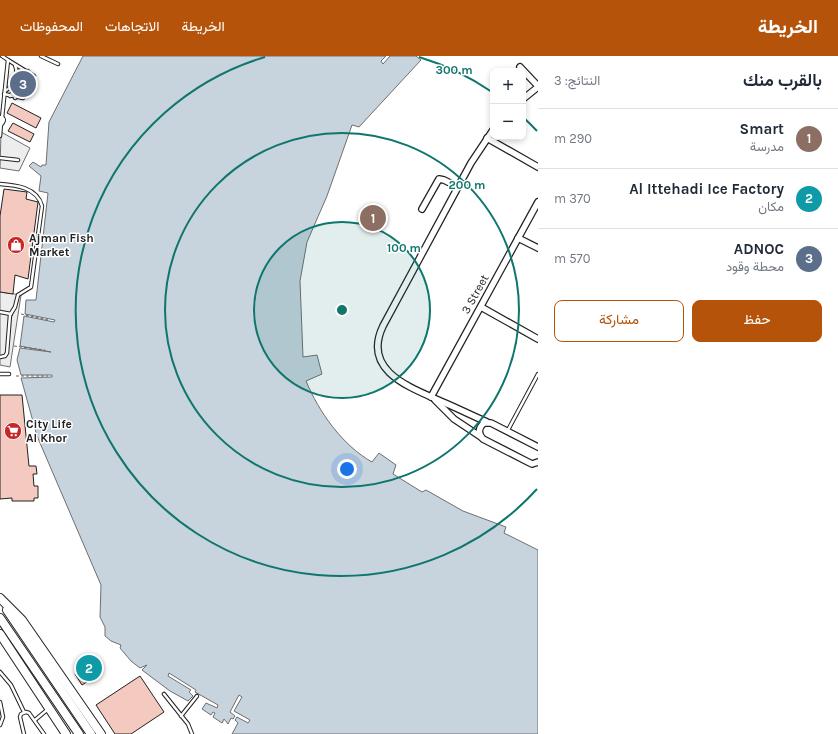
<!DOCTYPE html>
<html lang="ar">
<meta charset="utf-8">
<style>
:root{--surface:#fff;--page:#f6f6f7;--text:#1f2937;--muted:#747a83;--line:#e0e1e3;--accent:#b45309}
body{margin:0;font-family:Karla,Vazirmatn,sans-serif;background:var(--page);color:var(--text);direction:rtl}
.controls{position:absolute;right:12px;top:12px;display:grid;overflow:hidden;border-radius:8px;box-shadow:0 2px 6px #0003}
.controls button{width:36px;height:36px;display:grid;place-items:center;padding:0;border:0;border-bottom:1px solid var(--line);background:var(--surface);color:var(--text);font:20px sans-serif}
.you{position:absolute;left:347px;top:413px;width:14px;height:14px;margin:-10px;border:3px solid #fff;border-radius:50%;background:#1a73e8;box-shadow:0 0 0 6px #1a73e833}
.badge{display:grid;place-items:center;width:26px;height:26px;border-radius:50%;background:var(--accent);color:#fff;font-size:13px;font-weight:700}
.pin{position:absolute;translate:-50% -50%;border:2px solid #fff;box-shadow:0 1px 4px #0006}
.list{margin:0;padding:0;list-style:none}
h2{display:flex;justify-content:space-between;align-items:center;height:52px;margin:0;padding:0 16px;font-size:17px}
h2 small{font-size:13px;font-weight:400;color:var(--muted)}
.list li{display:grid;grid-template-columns:26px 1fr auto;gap:12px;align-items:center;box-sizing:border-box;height:60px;padding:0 16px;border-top:1px solid var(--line)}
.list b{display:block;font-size:15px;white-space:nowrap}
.list p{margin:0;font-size:13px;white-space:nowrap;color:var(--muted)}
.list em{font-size:13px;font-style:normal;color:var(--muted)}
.actions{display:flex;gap:8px;padding:12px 16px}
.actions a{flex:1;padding:9px 0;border:1px solid var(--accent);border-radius:8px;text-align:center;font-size:14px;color:var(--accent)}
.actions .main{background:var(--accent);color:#fff}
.map{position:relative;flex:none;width:538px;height:678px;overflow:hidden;direction:ltr}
header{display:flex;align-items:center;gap:24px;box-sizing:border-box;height:56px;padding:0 20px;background:var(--accent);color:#fff}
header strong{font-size:19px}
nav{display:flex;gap:22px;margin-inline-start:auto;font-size:14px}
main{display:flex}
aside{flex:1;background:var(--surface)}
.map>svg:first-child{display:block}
</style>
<header>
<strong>الخريطة</strong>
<nav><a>الخريطة</a><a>الاتجاهات</a><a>المحفوظات</a></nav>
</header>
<main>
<aside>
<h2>بالقرب منك<small>النتائج: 3</small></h2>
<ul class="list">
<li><span class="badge" style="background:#8d6e63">1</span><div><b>Smart</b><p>مدرسة</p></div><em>290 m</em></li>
<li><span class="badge" style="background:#0f9aa8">2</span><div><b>Al Ittehadi Ice Factory</b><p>مكان</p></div><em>370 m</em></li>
<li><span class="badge" style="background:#5c6f8a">3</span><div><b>ADNOC</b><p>محطة وقود</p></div><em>570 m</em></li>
</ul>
<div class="actions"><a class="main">حفظ</a><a>مشاركة</a></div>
</aside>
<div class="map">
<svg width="538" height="678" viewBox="0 0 538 678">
<rect width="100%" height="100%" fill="#fff"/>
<g fill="#ededed" stroke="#6f6f6f">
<polygon points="1,76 30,92 19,115 0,112"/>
<polygon points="0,236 21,239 10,311 0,309"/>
</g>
<path fill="#c7d3dd" stroke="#6f6f6f" d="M 83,0 L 386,0 L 381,5 L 383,8 L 390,0 L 416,0 L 421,4 L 359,71 L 352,69 L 327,140 L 307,186 L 300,225 L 303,301 L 317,299 L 322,318 L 306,325 C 319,356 342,389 372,406 L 379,397 L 396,409 L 393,418 L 422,436 L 426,434 L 463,455 L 506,471 L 504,477 L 538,494 L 538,678 L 232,678 L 238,667 L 235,664 L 237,661 L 248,667 L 250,664 L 234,655 L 242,641 L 239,639 L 230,656 L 235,660 L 233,663 L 231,662 L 228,668 L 224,663 L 222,667 L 213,661 L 215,657 L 213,656 L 211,659 L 202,653 L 206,647 L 217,652 L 218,649 L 195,636 L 196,634 L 169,617 L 168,620 L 191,634 L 189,636 L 193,640 L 188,645 L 170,635 L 142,614 L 147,609 L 140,612 L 131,605 L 120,592 L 121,589 L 111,585 L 105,580 L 105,571 L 100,561 L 101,529 L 37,380 L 21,322 L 52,321 L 52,319 L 21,319 L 17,304 L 20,292 L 51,296 L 20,290 L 24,260 L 54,266 L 55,264 L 25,258 L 26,244 L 36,244 L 48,137 L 39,135 L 41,120 L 29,110 L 33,106 L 41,111 L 42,109 L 46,109 L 49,66 Z"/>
<g fill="#f3c9c0" stroke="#222">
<polygon points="21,20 31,25 25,36 15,32"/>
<polygon points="32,26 37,28 32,39 27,37"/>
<polygon points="12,47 41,62 36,72 7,57"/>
<polygon points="13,67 34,78 30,86 8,75"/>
<polygon points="4,133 27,136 26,143 38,146 28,223 15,219 13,238 0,236 0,160"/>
<polygon points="0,339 22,339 29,410 36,410 37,418 33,418 34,430 38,430 38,442 34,442 34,445 12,445 12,442 0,443"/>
<polygon points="91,607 99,618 82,629 75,618"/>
<polygon points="140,620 164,656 131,678 115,678 96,649"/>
</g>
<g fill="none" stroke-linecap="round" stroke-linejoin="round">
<defs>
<g id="service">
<polyline points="41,0 58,8"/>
<path d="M 5,35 C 15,29 19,20 15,9"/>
<polyline points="4,38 23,42 34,20 8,4"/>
<polyline points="10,40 19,28 22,13"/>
<polyline points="15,42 23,29 28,15"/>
<polyline points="2,62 8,4 2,0"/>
<polyline points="0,80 1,67"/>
<polyline points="0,102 18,104"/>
<path d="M 0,128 C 15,129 37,131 42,150 L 31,231 L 18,239 L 15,251 L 10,259 L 7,297 L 5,300 L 0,301"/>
<polyline points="0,256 11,258"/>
<polyline points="0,318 9,318"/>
<polyline points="508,374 538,318"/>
<polyline points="0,616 11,629 24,656"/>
<polyline points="164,638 188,668 192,678"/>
<polyline points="0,646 3,661 0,669"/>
<polyline points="181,660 197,640"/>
<polyline points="35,664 47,654"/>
<polyline points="24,678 20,661 21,658 26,656 29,657 44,678"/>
</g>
<g id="minor">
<polyline points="520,11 538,30"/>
<polyline points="523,43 538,31"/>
<polyline points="487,82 538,111"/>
<polyline points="422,153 439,123 444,124 458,131"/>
<polyline points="518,182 538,192"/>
<polyline points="481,251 538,283"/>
<polyline points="431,341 538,146"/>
<polyline points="435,344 454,363 481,381"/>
<path d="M 487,366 C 473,360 459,353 445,347 C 412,332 361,316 383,270 L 471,107 L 493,74"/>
<path d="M 538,391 L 491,367 L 484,367 C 478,372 478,378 483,383 L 528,406 L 532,408 L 538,406"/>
</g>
<g id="secondary">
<polyline points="0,66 1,64"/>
<polyline points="0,542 22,564 101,678"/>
<polyline points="7,554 91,678"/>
<polyline points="0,562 79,678"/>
<polyline points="0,578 66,678"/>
</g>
</defs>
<use href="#service" stroke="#222" stroke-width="4.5"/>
<use href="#minor" stroke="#222" stroke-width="8"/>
<use href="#secondary" stroke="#222" stroke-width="10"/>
<g stroke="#646464" stroke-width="1" stroke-dasharray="3 2" stroke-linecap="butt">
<polyline points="21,258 48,264"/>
<polyline points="14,290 45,294"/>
<polyline points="16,320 48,320"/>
</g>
<use href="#service" stroke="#fff" stroke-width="2.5"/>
<use href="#minor" stroke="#fff" stroke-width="5.5"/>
<use href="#secondary" stroke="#fff" stroke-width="8"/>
</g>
<circle cx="342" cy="254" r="88" fill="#0f766e" fill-opacity=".12"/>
<g fill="none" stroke="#0f766e" stroke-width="2">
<circle cx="342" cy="254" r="88"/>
<circle cx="342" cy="254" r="177"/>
<path d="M537 433A265 265 0 1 1 265 1M419 1A265 265 0 0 1 492 36M524 62A265 265 0 0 1 537 75"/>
</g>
<defs>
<symbol id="shop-disc" viewBox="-11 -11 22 22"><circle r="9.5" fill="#c62828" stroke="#fff"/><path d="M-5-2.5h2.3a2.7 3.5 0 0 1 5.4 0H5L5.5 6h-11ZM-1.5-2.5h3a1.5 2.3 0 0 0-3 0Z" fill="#fff"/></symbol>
<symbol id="supermarket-disc" viewBox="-11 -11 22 22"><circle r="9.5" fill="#c62828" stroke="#fff"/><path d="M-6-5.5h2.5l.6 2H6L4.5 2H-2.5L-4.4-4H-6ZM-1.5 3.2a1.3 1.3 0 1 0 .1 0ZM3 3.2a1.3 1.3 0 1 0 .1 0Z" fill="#fff"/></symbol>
</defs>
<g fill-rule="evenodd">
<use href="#shop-disc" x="6" y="179" width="20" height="20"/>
<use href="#supermarket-disc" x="3" y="365" width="20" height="20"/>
</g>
<g text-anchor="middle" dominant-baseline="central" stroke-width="3" stroke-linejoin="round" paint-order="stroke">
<g font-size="12" font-weight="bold" fill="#222" stroke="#fff" text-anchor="start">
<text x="29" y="182">Ajman Fish<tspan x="29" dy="14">Market</tspan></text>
<text x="26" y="368">City Life<tspan x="26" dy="14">Al Khor</tspan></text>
</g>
<g font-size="12" fill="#222" stroke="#fff">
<text transform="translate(475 238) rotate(-61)">3 Street</text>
</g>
</g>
<circle cx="342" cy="254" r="6" fill="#0f766e" stroke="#fff" stroke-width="2"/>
<g font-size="12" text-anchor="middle" font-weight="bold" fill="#0f766e" stroke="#fff" stroke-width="3" stroke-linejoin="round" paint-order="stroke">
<text x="454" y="18">300 m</text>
<text x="467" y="133">200 m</text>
<text x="404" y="196">100 m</text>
</g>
</svg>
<div class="controls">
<button>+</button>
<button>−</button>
</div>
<div class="you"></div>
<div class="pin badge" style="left:373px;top:162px;background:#8d6e63">1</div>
<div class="pin badge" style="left:89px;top:612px;background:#0f9aa8">2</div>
<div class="pin badge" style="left:23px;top:28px;background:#5c6f8a">3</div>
</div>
</main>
